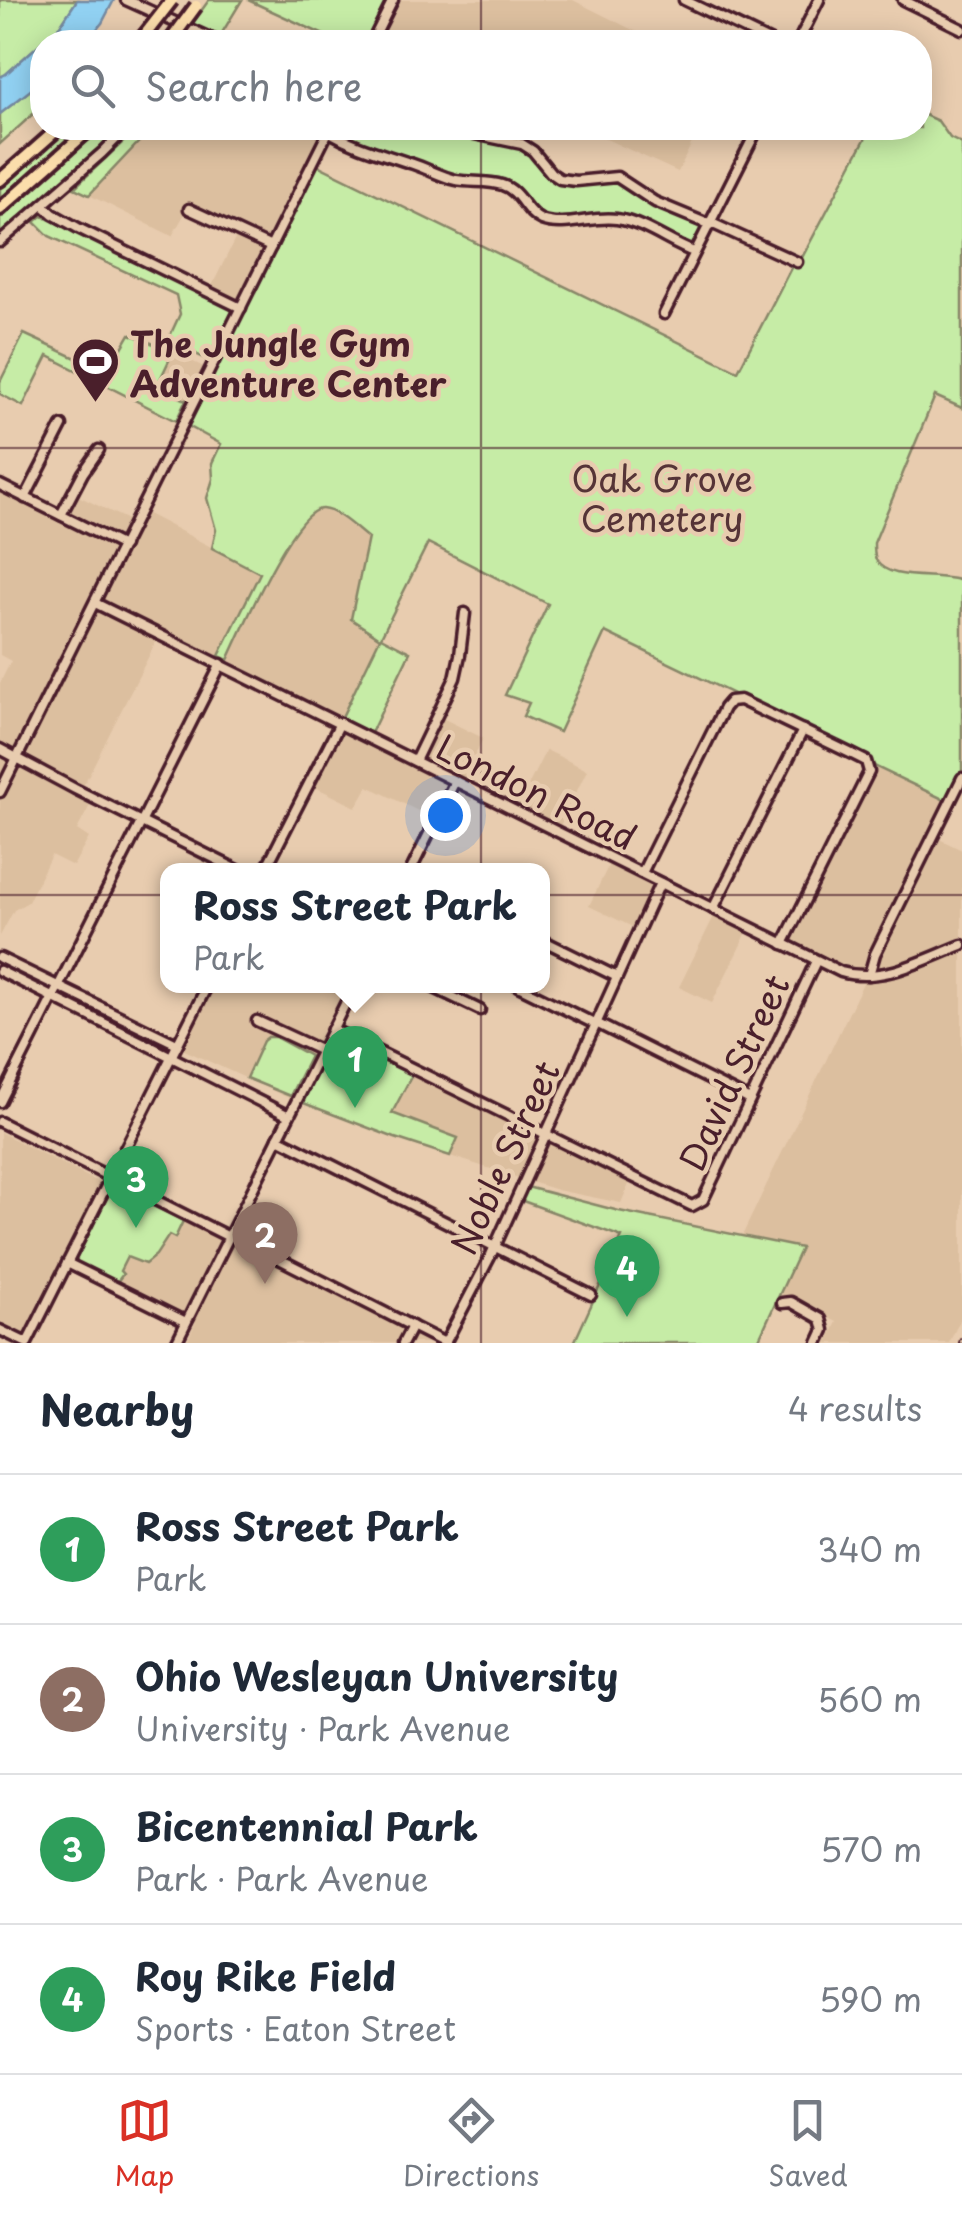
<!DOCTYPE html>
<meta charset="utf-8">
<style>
:root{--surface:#fff;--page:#f2f2f3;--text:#1f2937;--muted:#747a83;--line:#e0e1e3;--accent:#d93025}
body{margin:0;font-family:"Playpen Sans",sans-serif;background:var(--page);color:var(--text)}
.you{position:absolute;left:445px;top:815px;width:35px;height:35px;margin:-25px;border:8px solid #fff;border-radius:50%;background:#1a73e8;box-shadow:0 0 0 15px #1a73e833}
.badge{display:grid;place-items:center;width:65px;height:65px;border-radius:50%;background:var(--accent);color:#fff;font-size:32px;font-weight:700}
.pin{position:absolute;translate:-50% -82px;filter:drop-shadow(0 2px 5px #0008)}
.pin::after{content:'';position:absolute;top:52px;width:35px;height:30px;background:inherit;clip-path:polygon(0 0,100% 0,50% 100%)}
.popup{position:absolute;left:160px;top:863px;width:390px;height:130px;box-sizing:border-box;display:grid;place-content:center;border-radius:20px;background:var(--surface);filter:drop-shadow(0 2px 8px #0005);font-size:32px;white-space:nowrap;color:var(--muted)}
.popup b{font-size:38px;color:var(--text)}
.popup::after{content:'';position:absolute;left:50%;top:100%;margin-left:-20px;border:20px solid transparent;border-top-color:var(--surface)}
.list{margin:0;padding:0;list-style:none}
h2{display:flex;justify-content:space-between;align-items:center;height:130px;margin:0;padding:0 40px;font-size:42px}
h2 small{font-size:32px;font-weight:400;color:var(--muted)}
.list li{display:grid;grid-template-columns:65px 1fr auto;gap:30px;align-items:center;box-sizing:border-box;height:150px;padding:0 40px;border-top:2px solid var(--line)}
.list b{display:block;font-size:38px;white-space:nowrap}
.list p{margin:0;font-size:32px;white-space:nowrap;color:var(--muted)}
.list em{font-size:32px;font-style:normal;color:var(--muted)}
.icon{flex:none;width:55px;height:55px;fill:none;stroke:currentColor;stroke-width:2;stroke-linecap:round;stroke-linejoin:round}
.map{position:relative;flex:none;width:962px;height:1343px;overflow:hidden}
.search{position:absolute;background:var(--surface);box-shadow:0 5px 25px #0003;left:30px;right:30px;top:30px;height:110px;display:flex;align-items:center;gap:25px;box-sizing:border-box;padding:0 35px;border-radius:40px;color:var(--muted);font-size:38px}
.sheet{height:730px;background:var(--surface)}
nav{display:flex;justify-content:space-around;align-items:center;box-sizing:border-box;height:140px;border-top:2px solid var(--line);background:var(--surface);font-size:28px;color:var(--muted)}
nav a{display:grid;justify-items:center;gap:5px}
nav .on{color:var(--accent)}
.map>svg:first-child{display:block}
</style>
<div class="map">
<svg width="962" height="1343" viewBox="0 0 962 1343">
<rect width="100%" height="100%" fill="#e8ccaf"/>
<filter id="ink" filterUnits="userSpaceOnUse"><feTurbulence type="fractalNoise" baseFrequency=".01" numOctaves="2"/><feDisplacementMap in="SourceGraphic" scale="20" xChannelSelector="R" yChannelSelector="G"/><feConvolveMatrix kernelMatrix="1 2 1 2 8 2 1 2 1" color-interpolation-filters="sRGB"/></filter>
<g filter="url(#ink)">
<g fill="#dcbf9f">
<polygon points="389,0 573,0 657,42 367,42"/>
<polygon points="152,128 335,128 243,313 207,296 237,235 187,210 172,236 89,195"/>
<polygon points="582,128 699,128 678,172"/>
<polygon points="173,352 214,372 199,405 157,386"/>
<polygon points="0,487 57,515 70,492 136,524 142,511 261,573 219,656 162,630 83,786 96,794 77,830 89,838 73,866 51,855 28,902 14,910 0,936 0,683 11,661 0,655"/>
<polygon points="322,509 340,517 368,539 360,571 380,638 341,719 228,660 284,545 310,512"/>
<polygon points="438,716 483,738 463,780 478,788 452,839 428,827 432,818 368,786 356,807 313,786 345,721 417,757"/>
<polygon points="546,750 587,770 559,828 517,808"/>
<polygon points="876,767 947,801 931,835 962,850 962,1316 949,1343 827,1343 837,1322 781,1294 801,1248 742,1236 864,981 787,943"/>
<polygon points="614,854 666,880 641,931 589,906"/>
<polygon points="718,908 751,924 712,1003 679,987"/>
<polygon points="212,986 349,986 293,1100 180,1048"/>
<polygon points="413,1073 630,1182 621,1203 557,1190 450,1156 457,1138 392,1113"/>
<polygon points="0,1132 100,1183 22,1343 0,1333"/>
<polygon points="183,1221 232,1245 234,1243 433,1343 186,1343 196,1322 117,1282 123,1274 120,1272 127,1256 156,1255 169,1235 175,1237"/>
</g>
<g fill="#c6eca6" stroke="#888668" stroke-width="2.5">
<polygon points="0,0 77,0 60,26 6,74 0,77"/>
<polygon points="209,0 242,0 219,38 191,25"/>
<polygon points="248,0 389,0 367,42 339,42"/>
<polygon points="42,81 42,106 0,144 0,114"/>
<path d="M 920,113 L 938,121 L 950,138 L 962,144 L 962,408 L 935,396 L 874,543 C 874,549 874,555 876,560 C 889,583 939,572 962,581 L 962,771 L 947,801 L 876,767 L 866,758 L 605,632 L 559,732 L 523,716 L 529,703 L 505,695 L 548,604 L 428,543 L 381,637 L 410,652 L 371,733 L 341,719 L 380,638 L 351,619 L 368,538 C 356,529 338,510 322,509 C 294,507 240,635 228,660 L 219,656 L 260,573 L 212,548 L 216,530 L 207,498 L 213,479 L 212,463 L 221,444 L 188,426 L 317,165 L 738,371 L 792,266 L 797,267 L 871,128 L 920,128 Z"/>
<polygon points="66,128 85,128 0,203 0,187"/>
<polygon points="100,128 122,128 0,238 0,217"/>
<polygon points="138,128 152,128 89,195 74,188"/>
<polygon points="335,128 435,128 513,145 534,156 553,178 615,180 696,222 702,228 698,239 690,246 678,245 615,217 545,219 533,211 516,189 450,176 333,132"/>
<polygon points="42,216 234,309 210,357 206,359 168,340 180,314 176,295 49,236 35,222"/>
<polygon points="24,334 102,370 112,365 130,334 173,352 157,386 186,400 176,421 48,356 23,406 0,394 0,382"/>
<polygon points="268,1037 275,1037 310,1056 290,1096 246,1078 263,1041"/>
<polygon points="374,1052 413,1073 392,1113 458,1138 450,1156 395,1138 301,1102 320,1065 358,1084"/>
<polygon points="113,1186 183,1221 175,1238 169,1235 156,1255 145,1264 127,1257 120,1271 123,1274 117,1282 75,1262"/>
<polygon points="527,1187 619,1211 801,1248 757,1343 574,1343 622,1237 520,1200"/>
</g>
<polygon fill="#91d1f2" stroke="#758aa2" stroke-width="2.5" points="77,0 114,0 102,23 86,42 42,42 42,81 0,114 0,77 6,74 60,26"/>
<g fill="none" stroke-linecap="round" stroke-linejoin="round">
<defs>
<g id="minor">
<polyline points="126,0 219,42"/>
<polyline points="684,0 771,42"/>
<polyline points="903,0 962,29"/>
<polyline points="372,42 393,0"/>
<polyline points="798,42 819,0"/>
<polyline points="445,128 522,144 533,151 551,173 560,179 576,181 617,177 655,202 708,224"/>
<path d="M 328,131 C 359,149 381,153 413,164 C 428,169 442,177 456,180 C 471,183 488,180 502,185 C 520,190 525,213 541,220 C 565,229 593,215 617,219 C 645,223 669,243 694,252"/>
<polyline points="43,205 53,214 78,228 241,308"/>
<polyline points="189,209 271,247"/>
<polyline points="709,222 797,262"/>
<polyline points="0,242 102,153 127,128"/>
<polyline points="664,314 758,128"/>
<polyline points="0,485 123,546"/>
<polyline points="25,498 62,426"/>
<polyline points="61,515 83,473 99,450"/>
<path d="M 95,603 L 841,972 C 882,984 925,959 962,945"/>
<polyline points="0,749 75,789 238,870"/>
<polyline points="415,761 455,678 460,655 465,613"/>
<polyline points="0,792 330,128"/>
<polyline points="265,870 340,723"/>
<polyline points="411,870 455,781"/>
<polyline points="642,873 724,708 730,701 740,700 850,753 866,761 869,772 783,944"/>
<polyline points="713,909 803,730"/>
<polyline points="542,940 617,977"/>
<polyline points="0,958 177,1044"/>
<polyline points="0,971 289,1116"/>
<polyline points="869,975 875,954 962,778"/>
<polyline points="430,986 480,1010"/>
<polyline points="518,986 595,1024"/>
<polyline points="257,1021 322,1051"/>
<polyline points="596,1023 750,1100"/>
<polyline points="332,1029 692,1206 703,1200 816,961"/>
<polyline points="0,1102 221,664"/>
<polyline points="0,1122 229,1237"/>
<polyline points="278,1138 591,1295"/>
<polyline points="230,1234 445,1343 491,1255 660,883"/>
<polyline points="67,1263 186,1322"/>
<polyline points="782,1303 791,1302 821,1319 824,1330 818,1343"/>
<polyline points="0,1330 27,1343 207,986"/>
<polyline points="176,1343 354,986"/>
<polyline points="403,1343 412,1326"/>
</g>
<g id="highway">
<polyline points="139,42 151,27"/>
<polyline points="0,180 59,128"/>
<polyline points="0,209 91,128"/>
</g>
</defs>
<use href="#minor" stroke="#4a1f2b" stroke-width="15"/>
<use href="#highway" stroke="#4a1f2b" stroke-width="18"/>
<use href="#minor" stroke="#e8ccaf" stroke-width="8"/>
<use href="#highway" stroke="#fbddab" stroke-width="10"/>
<defs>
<polyline id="rail" points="961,1343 962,1340"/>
</defs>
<use href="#rail" stroke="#4a1f2b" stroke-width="6"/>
<use href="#rail" stroke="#e8ccaf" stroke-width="2.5" stroke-dasharray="8" stroke-linecap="butt"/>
<defs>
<g id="highway-bridge">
<polyline points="151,27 172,0"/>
<polyline points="171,40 196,6"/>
</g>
</defs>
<use href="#highway-bridge" stroke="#4a1f2b" stroke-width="18" stroke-linecap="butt"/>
<use href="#highway-bridge" stroke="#fbddab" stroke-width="10"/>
</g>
</g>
<path fill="none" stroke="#4a1f2b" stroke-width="2.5" stroke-opacity="0.55" d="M 481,0 L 481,42M 481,128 L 481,1343M 0,448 L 962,448M 0,895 L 962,895"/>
<defs>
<symbol id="stadium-pin" viewBox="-11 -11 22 30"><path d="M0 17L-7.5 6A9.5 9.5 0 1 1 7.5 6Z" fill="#4a1f2b" stroke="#e8ccaf"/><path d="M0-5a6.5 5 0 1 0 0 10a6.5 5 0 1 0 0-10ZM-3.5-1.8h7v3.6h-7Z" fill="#fff"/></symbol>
</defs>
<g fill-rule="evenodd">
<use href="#stadium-pin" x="68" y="334" width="55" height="75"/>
</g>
<g text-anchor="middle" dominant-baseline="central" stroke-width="9" stroke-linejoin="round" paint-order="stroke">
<g font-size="35" font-weight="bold" fill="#4a1f2b" stroke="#e8ccaf" text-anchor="start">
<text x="130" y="342">The Jungle Gym<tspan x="130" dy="40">Adventure Center</tspan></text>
</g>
<g font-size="35" fill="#563437" stroke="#e8ccaf">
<text x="662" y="477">Oak Grove<tspan x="662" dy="40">Cemetery</tspan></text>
</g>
<g font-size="35" fill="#4a1f2b" stroke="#e8ccaf">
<text transform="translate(537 791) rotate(26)">London Road</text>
<text transform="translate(733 1072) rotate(-65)">David Street</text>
<text transform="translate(504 1157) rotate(-65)">Noble Street</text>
</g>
</g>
</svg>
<div class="you"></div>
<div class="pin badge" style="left:355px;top:1108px;background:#2e9e5b">1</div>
<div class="popup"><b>Ross Street Park</b>Park</div>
<div class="pin badge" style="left:265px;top:1284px;background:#8d6e63">2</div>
<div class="pin badge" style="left:136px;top:1228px;background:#2e9e5b">3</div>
<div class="pin badge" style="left:627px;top:1317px;background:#2e9e5b">4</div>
<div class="search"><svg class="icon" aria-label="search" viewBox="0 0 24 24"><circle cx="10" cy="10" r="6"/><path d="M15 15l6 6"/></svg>Search here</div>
</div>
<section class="sheet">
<h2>Nearby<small>4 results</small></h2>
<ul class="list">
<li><span class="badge" style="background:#2e9e5b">1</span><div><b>Ross Street Park</b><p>Park</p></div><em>340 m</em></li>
<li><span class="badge" style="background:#8d6e63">2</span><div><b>Ohio Wesleyan University</b><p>University · Park Avenue</p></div><em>560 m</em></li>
<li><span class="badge" style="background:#2e9e5b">3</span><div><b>Bicentennial Park</b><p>Park · Park Avenue</p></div><em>570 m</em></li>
<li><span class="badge" style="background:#2e9e5b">4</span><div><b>Roy Rike Field</b><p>Sports · Eaton Street</p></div><em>590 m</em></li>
</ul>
</section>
<nav>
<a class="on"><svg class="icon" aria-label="map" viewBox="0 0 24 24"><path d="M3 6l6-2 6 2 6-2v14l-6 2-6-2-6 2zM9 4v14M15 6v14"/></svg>Map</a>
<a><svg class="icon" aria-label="directions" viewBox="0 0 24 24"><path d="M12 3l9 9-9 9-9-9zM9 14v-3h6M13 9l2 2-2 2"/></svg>Directions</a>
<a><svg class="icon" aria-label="saved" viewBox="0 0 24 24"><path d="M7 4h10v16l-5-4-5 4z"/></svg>Saved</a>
</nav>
